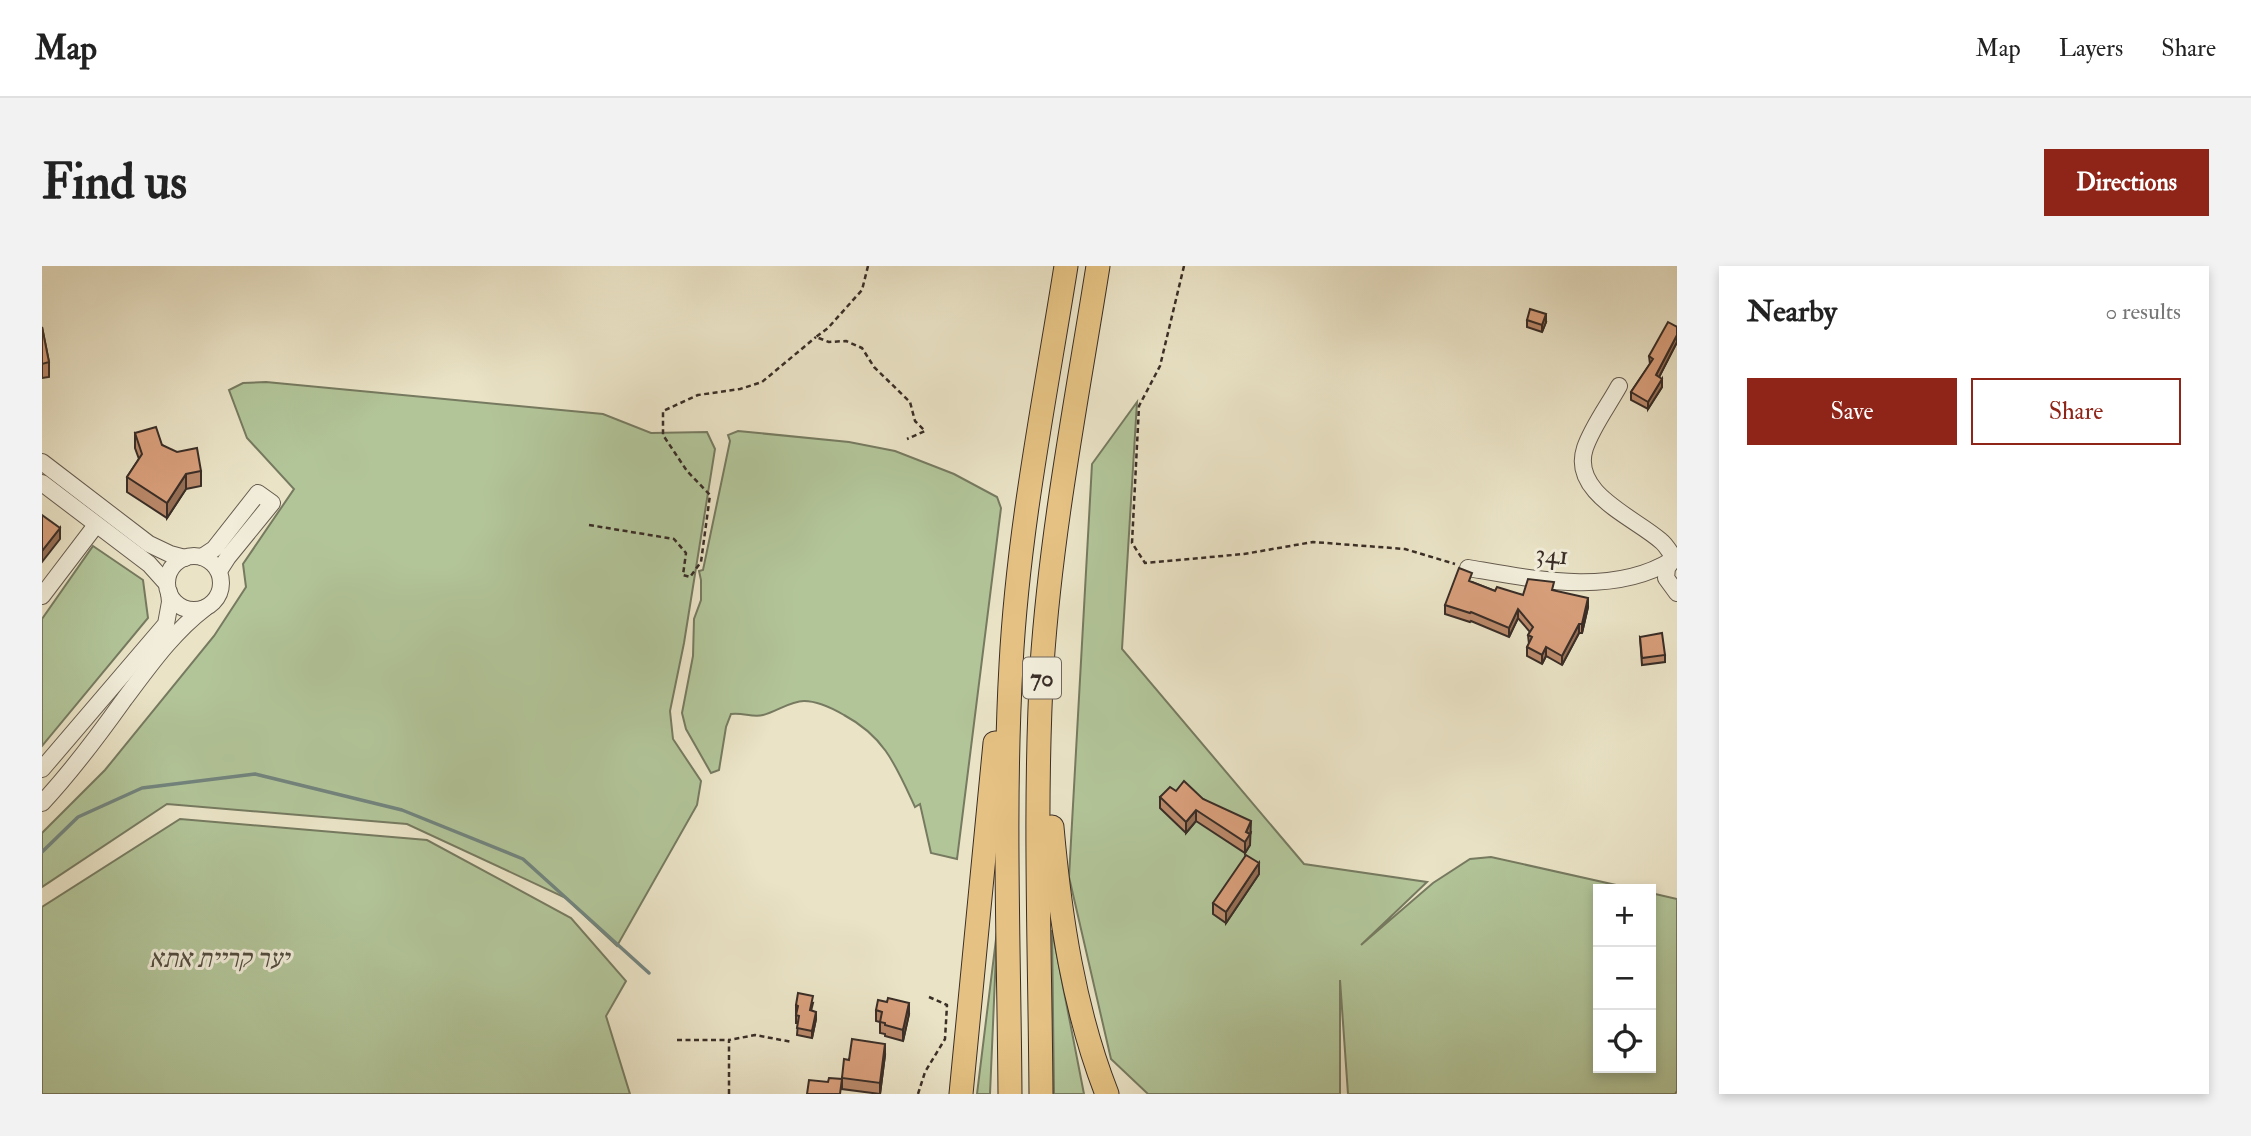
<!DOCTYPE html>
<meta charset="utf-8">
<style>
:root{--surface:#fff;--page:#f2f2f2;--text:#222;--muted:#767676;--line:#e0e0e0;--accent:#8f2418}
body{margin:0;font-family:"IM FELL Double Pica","Frank Ruhl Libre",serif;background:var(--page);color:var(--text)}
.controls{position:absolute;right:21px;bottom:21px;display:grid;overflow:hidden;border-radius:0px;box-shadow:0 4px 10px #0003}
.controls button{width:63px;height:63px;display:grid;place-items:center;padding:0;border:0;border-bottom:2px solid var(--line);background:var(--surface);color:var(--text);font:35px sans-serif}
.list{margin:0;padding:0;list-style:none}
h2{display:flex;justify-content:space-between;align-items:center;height:91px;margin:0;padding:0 28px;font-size:30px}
h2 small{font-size:23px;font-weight:400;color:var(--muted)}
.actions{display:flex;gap:14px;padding:21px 28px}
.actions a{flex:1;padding:16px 0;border:2px solid var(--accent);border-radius:0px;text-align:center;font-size:24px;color:var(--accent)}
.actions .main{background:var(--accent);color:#fff}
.icon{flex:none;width:38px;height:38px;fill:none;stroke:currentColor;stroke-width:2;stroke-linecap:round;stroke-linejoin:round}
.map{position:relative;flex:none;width:1635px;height:828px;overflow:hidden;border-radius:0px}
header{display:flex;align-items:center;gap:42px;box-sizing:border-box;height:98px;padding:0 35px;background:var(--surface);border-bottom:2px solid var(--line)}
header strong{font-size:33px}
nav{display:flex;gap:38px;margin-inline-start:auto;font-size:24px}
.intro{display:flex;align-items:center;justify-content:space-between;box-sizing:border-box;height:168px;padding:0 42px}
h1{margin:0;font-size:49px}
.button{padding:18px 32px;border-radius:0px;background:var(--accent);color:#fff;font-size:24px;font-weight:700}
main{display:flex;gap:42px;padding:0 42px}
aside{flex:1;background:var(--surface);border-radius:0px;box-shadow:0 4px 10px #0003}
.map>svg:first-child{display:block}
</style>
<header>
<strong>Map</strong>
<nav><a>Map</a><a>Layers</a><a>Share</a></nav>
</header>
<div class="intro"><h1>Find us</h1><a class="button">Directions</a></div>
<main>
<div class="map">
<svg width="1635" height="828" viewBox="0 0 1635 828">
<rect width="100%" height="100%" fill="#eae3c6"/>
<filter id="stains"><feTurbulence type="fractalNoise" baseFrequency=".00286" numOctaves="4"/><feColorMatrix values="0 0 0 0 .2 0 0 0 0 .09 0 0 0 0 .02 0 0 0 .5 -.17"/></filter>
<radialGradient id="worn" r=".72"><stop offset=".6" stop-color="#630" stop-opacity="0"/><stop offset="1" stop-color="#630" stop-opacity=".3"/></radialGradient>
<g fill="#b2c599" stroke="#767a60" stroke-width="2">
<polygon points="224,116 561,148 609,167 665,166 673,183 642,377 628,445 631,473 659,515 655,539 575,680 524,632 365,558 125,538 0,621 0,567 63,504 172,370 204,321 201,298 252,223 205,172 187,124 201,117"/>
<polygon points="1095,136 1080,383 1262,598 1385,616 1319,679 1391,617 1428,593 1449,591 1592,623 1556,623 1556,802 1609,802 1609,627 1635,633 1635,825 1633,828 1306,828 1298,714 1298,828 1106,828 1069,793 1027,611 1050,198"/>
<path d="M 696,165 L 807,176 L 853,185 L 912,208 L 955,231 L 959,242 L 915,593 L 889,587 L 878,538 L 873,541 C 854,500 843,471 802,449 C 790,442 776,435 762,435 C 748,435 734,446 721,449 C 711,452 700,446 689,448 L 684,461 L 677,504 L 669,507 L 644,463 L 640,447 L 651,390 L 652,353 L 659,334 L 659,314 L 657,305 L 661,304 L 688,175 L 686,169 Z"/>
<polygon points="51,280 101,314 106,352 0,480 0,353"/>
<polygon points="138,553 385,574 529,652 584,715 564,750 588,828 0,828 0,641"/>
<polygon points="1010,664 1042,828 1012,828"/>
<polygon points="955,665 948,828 935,828"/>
</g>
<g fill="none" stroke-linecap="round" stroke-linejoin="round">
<polyline stroke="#72847e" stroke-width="3.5" points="0,586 36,551 100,522 213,508 360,544 481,593 607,707"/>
<defs>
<g id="minor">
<path d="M 1577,120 C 1566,140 1550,161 1543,182 C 1528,227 1592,251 1619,275 C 1624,279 1628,286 1632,292"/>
<polyline points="0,196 107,278 128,288 143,292"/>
<polyline points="0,217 107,298 125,318"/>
<circle cx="152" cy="317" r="27"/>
<polyline points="160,291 172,283 216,227 230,237 186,291 177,305"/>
<polyline points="1633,291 1625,302 1624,312 1635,327"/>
<path d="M 1426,302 C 1490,313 1571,331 1630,294"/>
<polyline points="0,330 54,259"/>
<polyline points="0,503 124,358 128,336 127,326"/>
<path d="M 0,537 C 30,505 56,470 81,435 C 106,402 130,367 163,342"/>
</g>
<g id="highway">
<path d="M 1010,561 C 1018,651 1032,744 1065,828"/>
<polyline points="919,828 953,477"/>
<path d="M 968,828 C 967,685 961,542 969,399 C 976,265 1003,132 1024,0"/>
<path d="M 999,828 C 998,685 992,541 1000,399 C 1009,265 1035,132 1056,0"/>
</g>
</defs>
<use href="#minor" stroke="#665b4f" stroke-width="18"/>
<use href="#highway" stroke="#3a2e27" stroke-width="25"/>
<g stroke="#3a2e27" stroke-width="2.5" stroke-dasharray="5 3.5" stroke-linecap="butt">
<polyline points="826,0 820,24 786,62 774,71 787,76 804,75 820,82 832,101 868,136 873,155 883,165 865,173"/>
<polyline points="1142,0 1118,100 1097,140 1090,277 1103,297 1202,288 1271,276 1363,283 1413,298"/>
<polyline points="547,259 632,273 644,287 641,309 648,311 659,296 668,229 645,205 621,169 621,145 656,129 698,123 720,116 774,71"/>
<polyline points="635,774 687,774"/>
<polyline points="687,828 687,774 713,769 750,776"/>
<polyline points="876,828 883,806 903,773 905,739 887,731"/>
</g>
<use href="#minor" stroke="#f1edda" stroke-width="16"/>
<use href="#highway" stroke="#e5c283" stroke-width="23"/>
</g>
<g fill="#b98869" stroke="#3a2e27" stroke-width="2">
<polygon points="1485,54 1504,56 1500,66 1485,61"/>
<polygon points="0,61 7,96 7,111 0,112"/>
<polygon points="1635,61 1635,76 1617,111 1620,121 1606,143 1589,134 1589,126 1608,98 1607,90"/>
<polygon points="93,167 120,179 159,205 159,220 144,223 125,252 85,226 85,211 97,193 93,182"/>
<polygon points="1430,316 1453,325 1481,329 1512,324 1546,341 1540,367 1537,367 1520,399 1504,390 1500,398 1485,390 1485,381 1487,378 1486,369 1488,366 1476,352 1467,371 1429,355 1428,356 1403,348 1403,339"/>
<polygon points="1598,371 1623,389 1623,396 1600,399"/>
<polygon points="1134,525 1161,533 1209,566 1208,569 1208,579 1203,587 1154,555 1144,567 1118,542 1118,531"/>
<polygon points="1217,608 1184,657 1171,648 1171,637"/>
<polygon points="771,737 769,745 774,753 770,772 755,769 756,757 754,757 754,739"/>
<polygon points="834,744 867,748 861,775 843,770 843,768 838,767 838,756 834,755"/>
<polygon points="843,789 838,828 800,823 800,812 807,794"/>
</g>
<g fill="#966f55" stroke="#3a2e27" stroke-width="2">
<polygon points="1504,48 1504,56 1500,66 1500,59"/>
<polygon points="1635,69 1635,76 1614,117 1614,109"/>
<polygon points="1620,113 1620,121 1606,143 1606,136"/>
<polygon points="144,208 144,223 125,252 125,237"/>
<polygon points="18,262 18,273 0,296 0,285"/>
<polygon points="1546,332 1546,341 1540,367 1540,358"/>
<polygon points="1476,343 1476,352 1467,371 1467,362"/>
<polygon points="1537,358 1537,367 1520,399 1520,390"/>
<polygon points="1504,381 1504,390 1500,398 1500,389"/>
<polygon points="1154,544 1154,555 1144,567 1144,556"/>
<polygon points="1209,555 1208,579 1203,587 1203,576 1204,566"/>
<polygon points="1217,597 1217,608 1184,657 1184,646"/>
<polygon points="867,737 867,748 861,775 861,764"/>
<polygon points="774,746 774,753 770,772 770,765"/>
<polygon points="843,778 843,789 838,828 838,817"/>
</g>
<g fill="#d79e7a" stroke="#3a2e27" stroke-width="2">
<polygon points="1488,43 1504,48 1500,59 1485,54"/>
<polygon points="1626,56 1635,61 1635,69 1614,109 1620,113 1606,136 1589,126 1611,93 1607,90"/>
<polygon points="0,61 7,96 0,98"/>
<polygon points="114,161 120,179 135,186 155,182 159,205 144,208 125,237 85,211 100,188 93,167"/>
<polygon points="0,249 18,262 0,285"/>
<polygon points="1417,302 1430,307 1427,315 1453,325 1455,321 1481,329 1486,313 1512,316 1510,324 1546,332 1540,358 1537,358 1520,390 1504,381 1500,389 1485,381 1490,371 1486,369 1491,361 1476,343 1467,362 1429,346 1428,347 1403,339"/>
<polygon points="1620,367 1623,389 1600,392 1598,371"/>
<polygon points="1142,515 1161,533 1209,555 1204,566 1208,568 1203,576 1154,544 1144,556 1118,531 1128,521 1134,525"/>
<polygon points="1204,589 1217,597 1184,646 1171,637"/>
<polygon points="756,727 771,730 768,744 774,746 770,765 755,762 757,750 754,749 756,740 754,739"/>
<polygon points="846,732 867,737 861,764 843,759 843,757 838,756 840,746 834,744 836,734 845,736"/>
<polygon points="810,773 843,778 838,817 800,812 802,793 807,794"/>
<polygon points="787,812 800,813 798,828 765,828 767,814 786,816"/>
</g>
<g text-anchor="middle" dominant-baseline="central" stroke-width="6" stroke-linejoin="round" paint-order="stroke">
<rect fill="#f1edda" stroke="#71675d" stroke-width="2" x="981" y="391.5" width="38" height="41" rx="5"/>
<g font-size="24" font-weight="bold" fill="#3a2e27">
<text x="1000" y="412">70</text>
</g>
<g font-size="26" fill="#3a2e27" stroke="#f1edda">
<text transform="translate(1510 289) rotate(5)">341</text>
</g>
<g font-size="26" font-style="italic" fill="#524c3e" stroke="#f1edda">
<text x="177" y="693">יער קריית אתא</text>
</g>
</g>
<rect width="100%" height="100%" filter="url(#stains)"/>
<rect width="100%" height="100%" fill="url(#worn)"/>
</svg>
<div class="controls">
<button>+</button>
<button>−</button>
<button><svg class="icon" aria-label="locate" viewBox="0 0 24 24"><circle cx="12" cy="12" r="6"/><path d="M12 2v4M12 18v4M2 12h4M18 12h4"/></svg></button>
</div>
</div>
<aside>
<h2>Nearby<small>0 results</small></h2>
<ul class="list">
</ul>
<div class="actions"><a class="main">Save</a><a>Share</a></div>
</aside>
</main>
